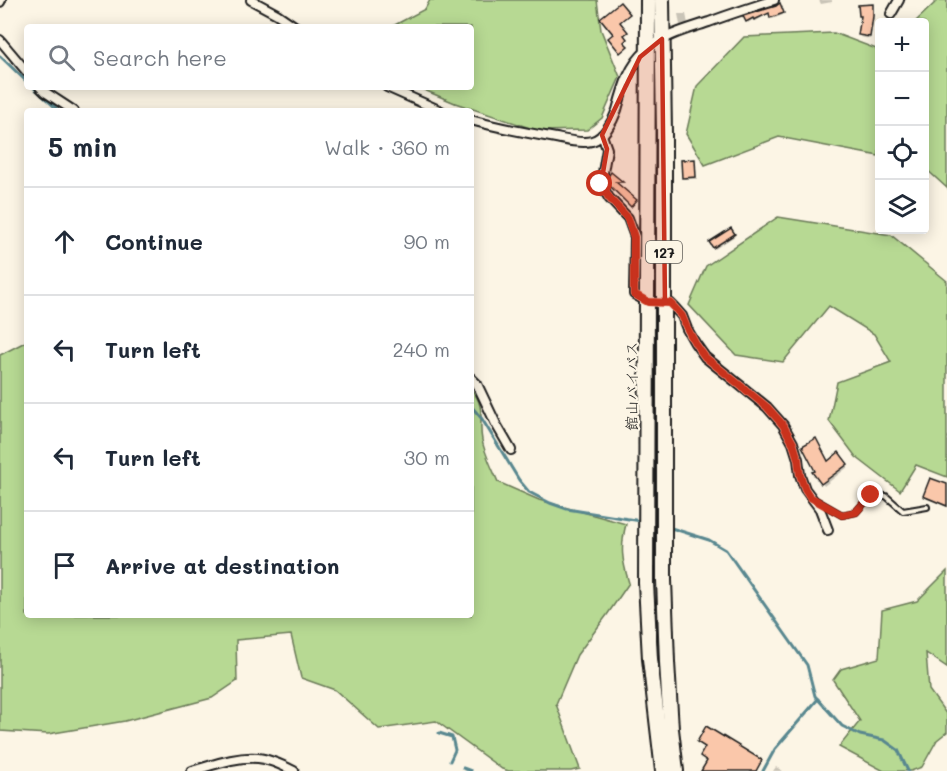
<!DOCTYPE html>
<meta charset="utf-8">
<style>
:root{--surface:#fff;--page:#f2f2f3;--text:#1f2937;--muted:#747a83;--line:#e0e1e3}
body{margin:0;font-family:Mali,"Klee One",sans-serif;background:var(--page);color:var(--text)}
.controls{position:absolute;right:18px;top:18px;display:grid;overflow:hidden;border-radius:6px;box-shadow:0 3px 15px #0003}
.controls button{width:54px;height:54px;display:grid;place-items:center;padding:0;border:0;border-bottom:2px solid var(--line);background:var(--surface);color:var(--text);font:30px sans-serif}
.stop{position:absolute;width:18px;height:18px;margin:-14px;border:4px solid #c8321e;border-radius:50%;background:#fff}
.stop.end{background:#c8321e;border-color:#fff;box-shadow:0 2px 6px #0008}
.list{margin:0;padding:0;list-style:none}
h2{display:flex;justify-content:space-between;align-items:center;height:78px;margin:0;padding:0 24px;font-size:26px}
h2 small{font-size:20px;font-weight:400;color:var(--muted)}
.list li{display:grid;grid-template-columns:39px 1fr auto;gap:18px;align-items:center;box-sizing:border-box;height:108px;padding:0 24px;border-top:2px solid var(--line)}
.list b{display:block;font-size:22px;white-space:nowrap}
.list em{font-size:20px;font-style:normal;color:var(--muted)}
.icon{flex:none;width:33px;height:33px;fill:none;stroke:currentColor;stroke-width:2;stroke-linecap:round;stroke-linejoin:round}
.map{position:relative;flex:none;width:947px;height:771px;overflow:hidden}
.search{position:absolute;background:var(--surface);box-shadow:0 3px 15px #0003;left:24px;top:24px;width:450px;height:66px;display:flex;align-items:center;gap:15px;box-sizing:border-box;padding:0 21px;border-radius:6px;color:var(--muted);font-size:22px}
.panel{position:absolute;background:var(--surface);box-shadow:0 3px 15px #0003;left:24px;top:108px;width:450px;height:510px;border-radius:6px}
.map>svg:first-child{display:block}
</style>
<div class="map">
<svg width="947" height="771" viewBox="0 0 947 771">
<rect width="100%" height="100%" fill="#fcf5e5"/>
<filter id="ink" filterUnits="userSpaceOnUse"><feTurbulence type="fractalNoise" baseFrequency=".0167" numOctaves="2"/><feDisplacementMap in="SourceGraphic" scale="12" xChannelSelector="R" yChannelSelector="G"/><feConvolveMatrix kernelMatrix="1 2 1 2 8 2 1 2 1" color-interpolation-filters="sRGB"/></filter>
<g filter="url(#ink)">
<g fill="#b7d993" stroke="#6a7a58" stroke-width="1.5">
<polygon points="430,0 597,0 601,30 620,77 602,118 587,130 539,131 455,103 417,87 471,87 471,27 391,27 425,9"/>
<polygon points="938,0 947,0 947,188 925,168 924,22 915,22"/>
<polygon points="834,33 879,50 879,156 779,137 705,165 686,134 697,86 744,37"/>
<polygon points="778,217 891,235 947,281 947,477 916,465 900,491 856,457 829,421 837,382 891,362 874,334 829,306 783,362 736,355 689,305 706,266"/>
<path d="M 27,341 L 27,615 L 471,615 L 471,389 C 487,408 478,420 482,440 C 484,452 493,470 498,482 L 539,500 L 626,524 C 620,548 622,560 629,583 L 607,615 L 577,655 L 556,704 L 580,769 L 571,771 L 509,771 L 502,769 L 436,721 L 379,729 L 335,690 L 301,678 L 291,635 L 236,640 L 237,681 L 212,698 L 125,721 L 48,734 L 0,731 L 0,355 Z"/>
<polygon points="947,571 947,667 926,653 929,690 947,715 947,732 937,740 922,767 911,771 884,771 839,747 860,721 833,680 841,669 879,658 882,610 917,601"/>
</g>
<g fill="#0003">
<polygon points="819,0 832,0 832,2 821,4"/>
<polygon points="780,5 783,15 772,19 770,13 756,21 754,19 748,23 745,17"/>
<polygon points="873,8 874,19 870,39 860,37 859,35 862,18 860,15"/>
<polygon points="678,14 686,14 688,24 680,25"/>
<polygon points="694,161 697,179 684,179 683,177"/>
<polygon points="731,230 735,236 715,249 711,243"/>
<polygon points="827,463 847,464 848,467 824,486 816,475"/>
<polygon points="947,486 947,507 927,499 925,496"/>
<polygon points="776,767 783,771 773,771"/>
</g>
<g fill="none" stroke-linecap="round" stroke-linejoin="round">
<g stroke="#58878f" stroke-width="3">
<polyline points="0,56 27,82"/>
<polyline points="33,87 59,111"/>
<polyline points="471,406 482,419 519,480 529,492 550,503 567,509 641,521"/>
<polyline points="668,527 709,540 726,550 807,665 815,696 842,726 860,735 884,740 898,750 908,771"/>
<polyline points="439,733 452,737 455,750 450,761"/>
<polyline points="463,768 471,771"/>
<polyline points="763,771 775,749 818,699"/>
</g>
</g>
<g fill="#fac7aa" stroke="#1c1c1c" stroke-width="1.5">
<polygon points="620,2 630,14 620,22 628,32 624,35 627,39 624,42 628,46 620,53 608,38 613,34 600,18"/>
<polygon points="780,3 784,13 770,18 769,13 754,20 753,18 746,22 743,16 776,6"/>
<polygon points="873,4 873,16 870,37 858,35 861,16 859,16 858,5"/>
<polygon points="695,159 696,177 682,178 681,160"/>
<polygon points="611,172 623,182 616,182 637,200 631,207 607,183 609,175"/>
<polygon points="731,228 735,234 713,248 709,242"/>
<polygon points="816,438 828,461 839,452 848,464 821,484 812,472 815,471 802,446"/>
<polygon points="930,478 947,484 947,506 923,496"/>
<polygon points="706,726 762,760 756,771 701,771 707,761 700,756 705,747 697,742"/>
</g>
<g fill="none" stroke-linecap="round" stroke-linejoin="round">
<defs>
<polyline id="lane" points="816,500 842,515 856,512 871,495 886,496 903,511 927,507"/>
<g id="street">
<polyline points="251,0 277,14 296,27"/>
<polyline points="0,2 1,0"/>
<polyline points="891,14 899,0"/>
<polyline points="0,40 27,72"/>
<polyline points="40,87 45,92 74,111"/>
<polyline points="387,87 441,111"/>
<path d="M 471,120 C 499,128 527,133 556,138 C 566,140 582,144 592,141 C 604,138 613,121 617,110 C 623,88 629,65 647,50 C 664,35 688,29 709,22 C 730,14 752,7 774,0"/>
<polyline points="602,135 607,149 601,184 609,198 628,218 635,237 634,294 648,302 670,303 674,307 682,316 687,329 695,343 705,357 767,407 783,425 793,443 798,459 800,475 805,489 820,509 828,530"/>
<polyline points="471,378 477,384 496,424 511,450"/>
<path d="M 192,771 C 213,765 236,756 258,758 C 270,759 284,766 294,771"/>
</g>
<g id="highway">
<polyline points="648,0 646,583 650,659 663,771"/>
<polyline points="662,0 664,133 664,580 667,662 671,729 676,771"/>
</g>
</defs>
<use href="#lane" stroke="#1c1c1c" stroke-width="8"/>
<use href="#street" stroke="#1c1c1c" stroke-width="12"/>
<use href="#highway" stroke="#1c1c1c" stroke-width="18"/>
<use href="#lane" stroke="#fcf5e5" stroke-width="4"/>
<use href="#street" stroke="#fcf5e5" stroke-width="8"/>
<use href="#highway" stroke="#fcf5e5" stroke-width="14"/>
</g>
</g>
<g fill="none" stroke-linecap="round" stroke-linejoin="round" filter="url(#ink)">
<polyline stroke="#c8321e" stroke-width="8" points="600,184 609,198 628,218 634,237 634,294 648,302 670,303 674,307 682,316 687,328 695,343 705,357 767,407 783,425 793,443 798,459 800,475 805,489 810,497 842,515 856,512 871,495"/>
</g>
<path fill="#c8321e" fill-opacity="0.2" stroke="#c8321e" stroke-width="4.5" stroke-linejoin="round" d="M 662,39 L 665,303 L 648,302 L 634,294 L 635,237 L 628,218 L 601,184 L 607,149 L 602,135 L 640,57 Z"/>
<g text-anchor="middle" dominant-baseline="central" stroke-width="4.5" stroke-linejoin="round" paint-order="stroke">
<rect fill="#fcf5e5" stroke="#5f5d58" stroke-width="1.5" x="646" y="241" width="36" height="22" rx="4.5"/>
<g font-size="14" font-weight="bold" fill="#1c1c1c">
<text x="664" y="252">127</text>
</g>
<g font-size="15" fill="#1c1c1c" stroke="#fcf5e5">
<text transform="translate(631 386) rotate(-90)">館山バイパス</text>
</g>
</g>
</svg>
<div class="controls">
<button>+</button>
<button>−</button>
<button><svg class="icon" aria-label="locate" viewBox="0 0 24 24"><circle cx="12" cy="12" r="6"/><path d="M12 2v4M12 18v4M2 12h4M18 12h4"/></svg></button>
<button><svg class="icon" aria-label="layers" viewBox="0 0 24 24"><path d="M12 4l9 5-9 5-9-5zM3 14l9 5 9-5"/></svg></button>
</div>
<div class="stop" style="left:600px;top:184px"></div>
<div class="stop end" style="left:871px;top:495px"></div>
<div class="search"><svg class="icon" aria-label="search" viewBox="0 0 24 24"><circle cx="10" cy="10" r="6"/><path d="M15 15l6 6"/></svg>Search here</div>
<section class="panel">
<h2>5 min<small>Walk · 360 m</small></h2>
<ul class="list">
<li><svg class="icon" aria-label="ahead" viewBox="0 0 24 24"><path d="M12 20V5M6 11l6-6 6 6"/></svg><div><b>Continue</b></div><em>90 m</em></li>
<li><svg class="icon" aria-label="left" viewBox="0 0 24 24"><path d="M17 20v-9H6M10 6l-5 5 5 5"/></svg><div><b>Turn left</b></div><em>240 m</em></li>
<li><svg class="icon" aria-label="left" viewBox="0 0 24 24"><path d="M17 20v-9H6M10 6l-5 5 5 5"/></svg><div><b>Turn left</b></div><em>30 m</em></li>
<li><svg class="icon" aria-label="arrive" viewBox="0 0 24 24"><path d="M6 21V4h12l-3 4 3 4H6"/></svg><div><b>Arrive at destination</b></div></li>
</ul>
</section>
</div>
